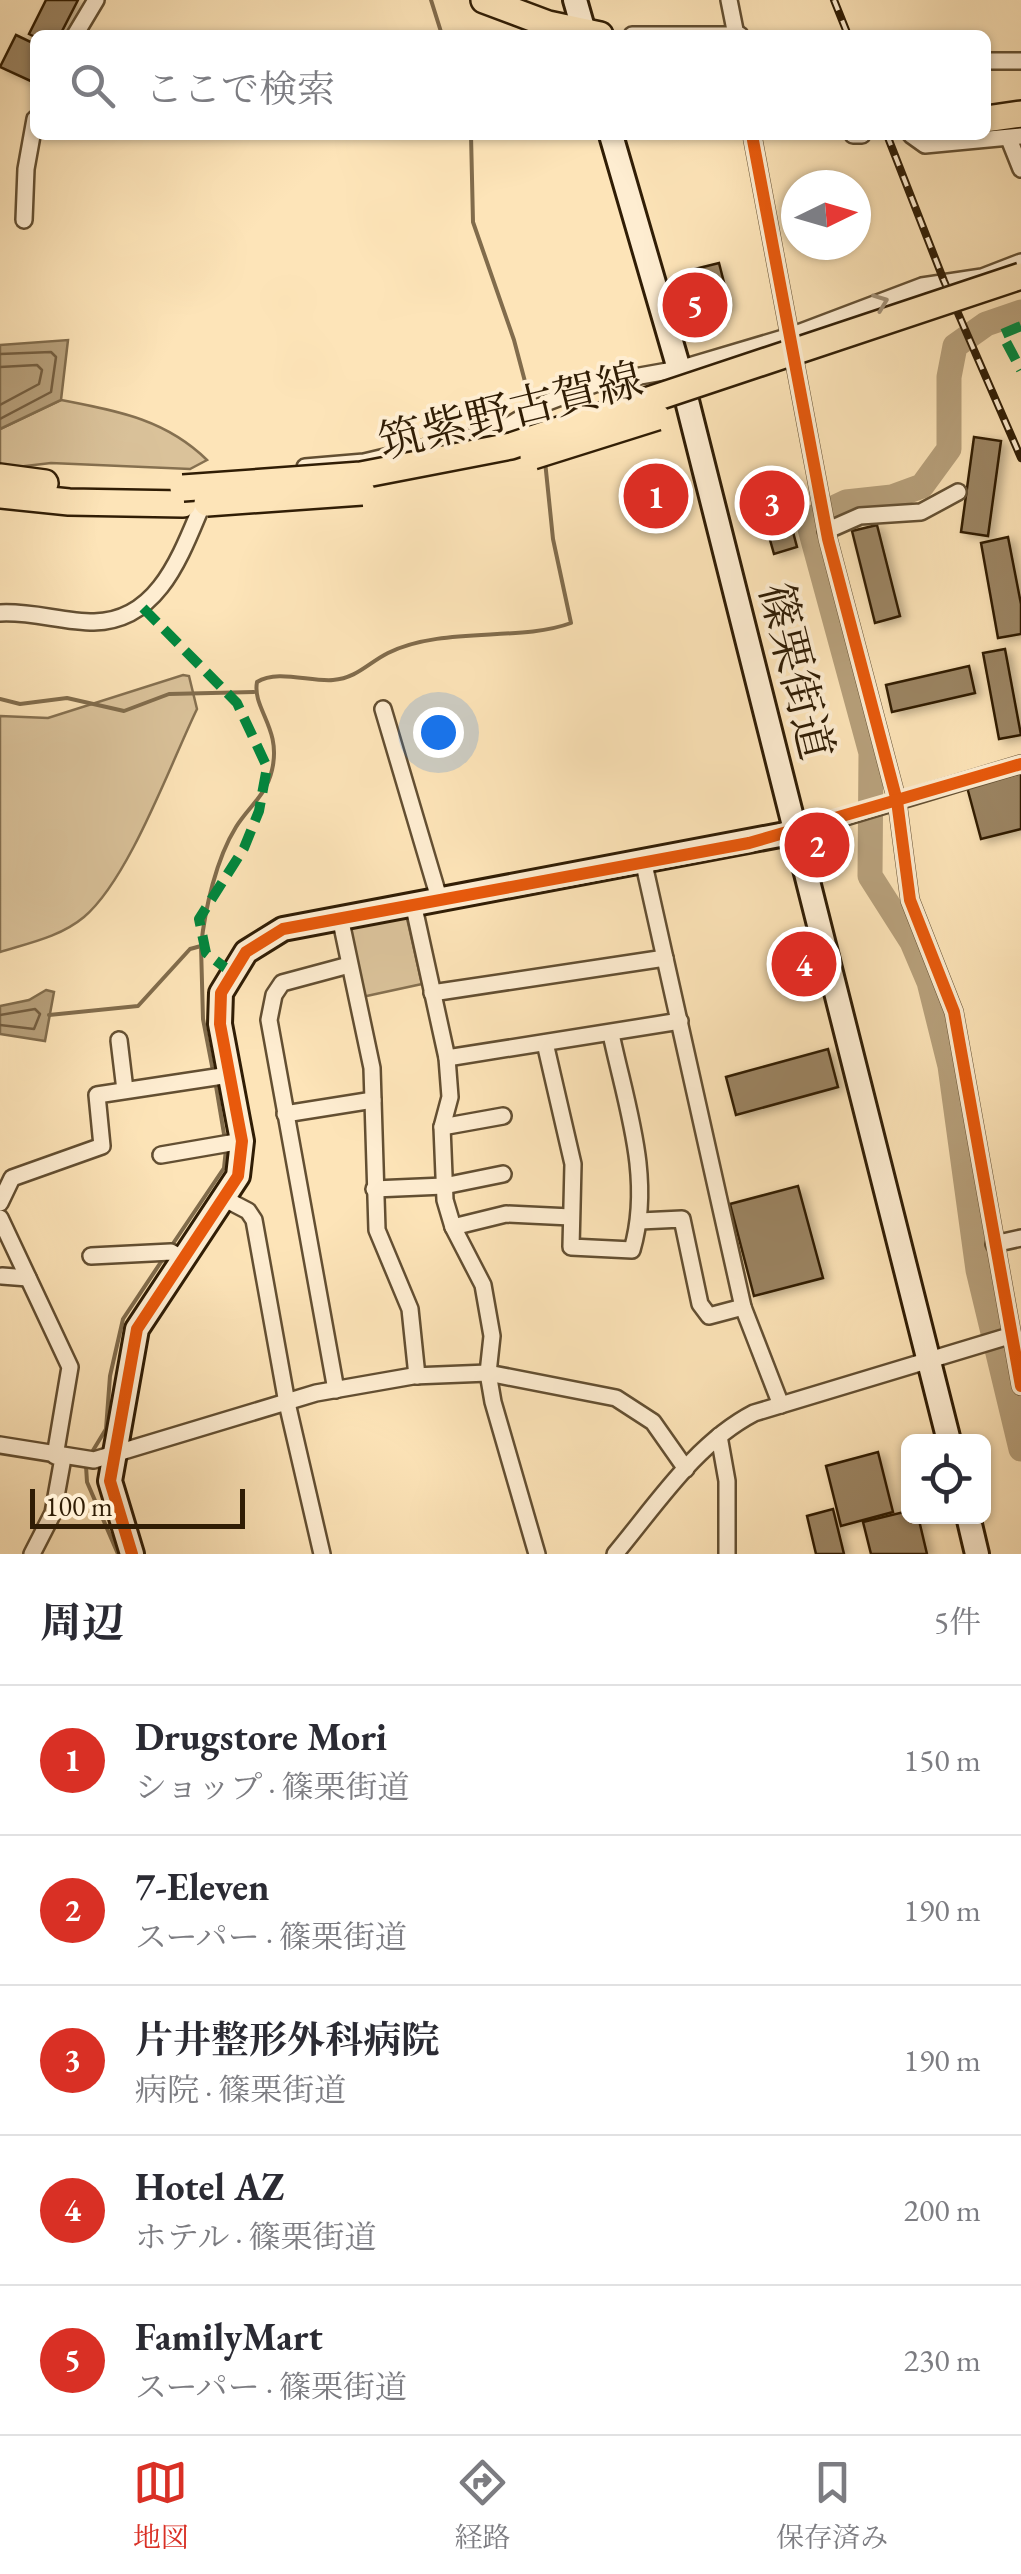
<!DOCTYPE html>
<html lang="ja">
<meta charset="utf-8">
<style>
:root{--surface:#fff;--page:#f2f2f3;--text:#2b2b33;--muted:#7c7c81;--line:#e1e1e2;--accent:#d93025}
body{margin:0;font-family:"EB Garamond","Noto Serif JP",serif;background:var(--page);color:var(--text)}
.controls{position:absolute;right:30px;bottom:30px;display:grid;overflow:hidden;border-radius:15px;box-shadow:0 2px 8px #0004}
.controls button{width:90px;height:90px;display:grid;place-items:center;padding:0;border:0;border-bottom:2px solid var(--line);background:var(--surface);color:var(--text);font:50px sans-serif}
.compass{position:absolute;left:781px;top:170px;width:90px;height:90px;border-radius:50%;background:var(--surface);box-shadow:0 2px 8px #0004;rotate:85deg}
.scale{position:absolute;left:30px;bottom:25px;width:215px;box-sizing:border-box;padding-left:10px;border:5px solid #301d05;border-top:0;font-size:28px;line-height:35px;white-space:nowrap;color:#301d05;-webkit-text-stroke:8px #feedd1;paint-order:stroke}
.you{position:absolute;left:438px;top:732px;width:35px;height:35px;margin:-25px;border:8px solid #fff;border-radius:50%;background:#1a73e8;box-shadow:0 0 0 15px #1a73e833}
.badge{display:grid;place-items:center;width:65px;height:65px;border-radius:50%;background:var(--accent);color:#fff;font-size:32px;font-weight:700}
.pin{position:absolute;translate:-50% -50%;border:5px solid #fff;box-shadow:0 2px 10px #0006}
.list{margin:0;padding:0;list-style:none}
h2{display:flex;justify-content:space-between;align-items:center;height:130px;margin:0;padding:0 40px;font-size:42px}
h2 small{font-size:32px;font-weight:400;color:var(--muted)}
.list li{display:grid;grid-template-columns:65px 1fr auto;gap:30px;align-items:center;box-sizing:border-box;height:150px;padding:0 40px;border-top:2px solid var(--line)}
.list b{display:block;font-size:38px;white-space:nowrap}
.list p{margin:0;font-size:32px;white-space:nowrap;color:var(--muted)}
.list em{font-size:32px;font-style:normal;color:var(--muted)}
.icon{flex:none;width:55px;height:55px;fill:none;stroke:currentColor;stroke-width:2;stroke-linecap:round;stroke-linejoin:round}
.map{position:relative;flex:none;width:1021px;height:1554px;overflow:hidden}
.search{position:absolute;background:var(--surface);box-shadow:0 2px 8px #0004;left:30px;right:30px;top:30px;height:110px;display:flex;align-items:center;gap:25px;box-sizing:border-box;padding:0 35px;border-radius:15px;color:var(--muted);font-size:38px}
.sheet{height:880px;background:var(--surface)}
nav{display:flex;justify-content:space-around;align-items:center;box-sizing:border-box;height:140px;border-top:2px solid var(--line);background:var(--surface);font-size:28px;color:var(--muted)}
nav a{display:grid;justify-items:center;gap:5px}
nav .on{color:var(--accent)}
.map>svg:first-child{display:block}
</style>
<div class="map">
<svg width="1021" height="1554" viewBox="0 0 1021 1554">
<defs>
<filter id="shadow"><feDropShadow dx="5.5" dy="3" stdDeviation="5" flood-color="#0004"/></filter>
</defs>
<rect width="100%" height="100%" fill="#fde4b8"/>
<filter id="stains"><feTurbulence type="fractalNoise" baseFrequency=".002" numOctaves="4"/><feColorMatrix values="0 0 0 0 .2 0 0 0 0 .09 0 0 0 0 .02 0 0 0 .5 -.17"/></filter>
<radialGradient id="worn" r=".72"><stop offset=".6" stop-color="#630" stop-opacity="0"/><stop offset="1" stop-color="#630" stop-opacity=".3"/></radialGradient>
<g fill="#dac29a" stroke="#857050" stroke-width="2.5">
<path d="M 61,400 C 117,411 165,419 207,460 L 190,469 L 51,463 L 0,469 L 0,429 Z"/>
<path d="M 183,675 L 189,676 L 197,709 C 170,765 129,879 84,917 C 60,937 29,943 0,952 L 0,716 L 48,718 Z"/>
<polygon points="406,914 422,984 362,997 347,928"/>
</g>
<g fill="#b7a07b" stroke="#816c4c" stroke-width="2.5">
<polygon points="68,340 61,400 0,429 0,345"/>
<polygon points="46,990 54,992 45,1041 0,1034 0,1006 29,1000"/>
</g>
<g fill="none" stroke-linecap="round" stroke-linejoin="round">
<g stroke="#745e40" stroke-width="2.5">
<polyline points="0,354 51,352 56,357 51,392 0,419"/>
<polyline points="0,367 37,365 42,370 39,384 0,405"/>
<polyline points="0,1015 35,1009 40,1014 34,1029 0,1025"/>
</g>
<g stroke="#816c4c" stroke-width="4">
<polyline points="431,0 442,35"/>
<polyline points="471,135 473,222 514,340 532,408"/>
<polyline points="0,699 20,704 67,698 124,711 169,694 254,692"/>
<polyline points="201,946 203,1019 213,1071"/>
<path d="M 49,1015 L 138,1006 L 190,949 L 201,946 C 205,909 216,859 236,827 C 249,806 266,796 272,770 C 282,728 252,709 257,682 C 277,669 310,682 333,680 C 357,678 368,663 388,653 C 442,626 520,642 571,623 L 553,539 L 545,461"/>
<polyline points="215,1080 225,1140"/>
<polyline points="170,1248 224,1168 226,1149"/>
<polyline points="89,1457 106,1429 110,1376 123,1319 165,1256"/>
<polyline points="86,1466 87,1482 118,1554"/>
</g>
<polyline stroke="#b7a07b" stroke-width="25" points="1021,312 986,324 955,346 949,377 949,449 922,486 892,497 846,502 812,518 810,529 871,753 870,876 912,942 929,982 950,1066 978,1270 1021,1449"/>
</g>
<g fill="#9b8462" stroke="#301d05" stroke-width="2.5" filter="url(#shadow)">
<polygon points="46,0 78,0 60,35 35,37 29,34"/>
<polygon points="16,35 35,44 35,83 0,67"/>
<polygon points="719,263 730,306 706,312 695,269"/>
<polygon points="974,437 1001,441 988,536 961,532"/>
<polygon points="777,473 797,547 774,554 753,480"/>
<polygon points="877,525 900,616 875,623 852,531"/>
<polygon points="1008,537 1021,604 1021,634 998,638 981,543"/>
<polygon points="1005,649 1021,735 999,739 983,653"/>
<polygon points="969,666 975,693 892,712 886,685"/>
<polygon points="1021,773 1021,829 981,839 967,787"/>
<polygon points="828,1049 838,1087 736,1115 726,1077"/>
<polygon points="798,1186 823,1278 754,1296 730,1204"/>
<polygon points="878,1452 893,1512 841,1526 826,1466"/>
<polygon points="833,1509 844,1554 816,1554 807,1516"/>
<polygon points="908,1511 908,1516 918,1516 927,1554 871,1554 863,1522"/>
</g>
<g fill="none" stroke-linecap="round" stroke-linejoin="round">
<defs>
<g id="street">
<polyline points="729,0 736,35"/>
<polyline points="75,35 96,0"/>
<polyline points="632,35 740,35"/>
<polyline points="986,61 1021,61"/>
<polyline points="752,135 828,539 897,801 910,900 954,1012 1021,1386"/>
<polyline points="853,135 862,135"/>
<polyline points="911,135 925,145 1021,136"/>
<polyline points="1009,139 1021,169"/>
<polyline points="24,220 26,169 35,119"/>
<polyline points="305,467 364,462 503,429 548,402 595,384 679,369 790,336 922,286 982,277 1021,262"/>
<polyline points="826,531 860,516 921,512 958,492"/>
<path d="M 0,613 C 32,611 62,622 94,622 C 162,621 183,548 206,496"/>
<polyline points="383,709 439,898"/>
<polyline points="796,832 1021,764"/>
<polyline points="643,860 743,1307 781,1405"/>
<polyline points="413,903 447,1058 450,1097 442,1127 445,1200 453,1227 483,1285 492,1336 488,1373 493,1402 537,1554"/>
<polyline points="340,917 372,1068 377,1230 410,1309 417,1376"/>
<polyline points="432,993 665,958"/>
<polyline points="119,1040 125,1090"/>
<path d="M 545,1043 L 573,1164 L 571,1247 L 632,1250 C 653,1178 626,1105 611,1034"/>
<polyline points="447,1058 680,1021"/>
<polyline points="285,1114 373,1100"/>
<polyline points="442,1127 503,1116"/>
<polyline points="161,1155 242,1141"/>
<polyline points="374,1189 444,1186 503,1174"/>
<polyline points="225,1199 248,1211 254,1220 287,1403 322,1554"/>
<polyline points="0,1203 12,1178 102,1146 97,1095 229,1075"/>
<polyline points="0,1218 70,1367 55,1456"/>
<polyline points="640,1221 682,1219 700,1304 709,1316 743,1307"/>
<polyline points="453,1227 506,1214 571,1217"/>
<polyline points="994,1244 1021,1238"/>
<polyline points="91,1256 171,1252 182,1258"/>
<polyline points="2,1276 28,1278"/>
<polyline points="336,1390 269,1020 274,995 282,983 349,965"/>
<polyline points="719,1436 727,1481 727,1554"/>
<polyline points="0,1445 94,1460 316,1393 413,1376 488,1373 616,1398 653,1422 686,1469"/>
<polyline points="32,1554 53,1513 63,1458"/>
<path d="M 615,1554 C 656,1505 696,1443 754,1413 L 1009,1336"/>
</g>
<g id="secondary">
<polyline points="575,0 585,35"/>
<polyline points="611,135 679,369 949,1441"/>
<polyline points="968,1516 977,1554"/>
<polyline points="132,1554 110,1481 137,1329 238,1176 242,1141 220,1024 221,993 246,952 283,929 796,832"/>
</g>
<g id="primary">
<polyline points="484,0 548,24 600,35"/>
<polyline points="986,119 1021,114"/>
<polyline points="0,477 45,483"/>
<polyline points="0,495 69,502 183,504"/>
</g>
</defs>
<use href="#street" stroke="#634f32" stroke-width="20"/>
<use href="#secondary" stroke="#301d05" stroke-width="28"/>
<use href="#primary" stroke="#301d05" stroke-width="30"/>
<use href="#street" stroke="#feedd1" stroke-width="15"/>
<use href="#secondary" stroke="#feedd1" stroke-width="22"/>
<use href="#primary" stroke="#fde4b8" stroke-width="25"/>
<defs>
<g id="rail">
<polyline points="834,0 848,35"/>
<polyline points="887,135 944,281 1021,458"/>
</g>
</defs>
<use href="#rail" stroke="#301d05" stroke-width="8"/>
<use href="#rail" stroke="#feedd1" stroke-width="4" stroke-dasharray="11" stroke-linecap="butt"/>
<defs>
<g id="primary-bridge">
<polyline points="533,456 657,417"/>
<polyline points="183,488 361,475 511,446 1021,276"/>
<polyline points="207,503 362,492"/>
</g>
</defs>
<use href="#primary-bridge" stroke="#301d05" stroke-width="30" stroke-linecap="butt"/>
<use href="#primary-bridge" stroke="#fde4b8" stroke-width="25"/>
<g stroke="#00873e" stroke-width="10" stroke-dasharray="20 10" stroke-linecap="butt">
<polyline points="1021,326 1002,334 1021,370"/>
<polyline points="143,608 237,703 267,767 259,811 244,848 199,919 206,953 231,972"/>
</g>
<defs>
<g id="cycleway">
<polyline points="752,135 828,539 897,801 910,900 954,1012 1021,1386"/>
<polyline points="132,1554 110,1481 137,1329 238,1176 242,1141 220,1024 221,993 246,952 283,929 749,843 1021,764"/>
</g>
</defs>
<use href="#cycleway" stroke="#feedd1" stroke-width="19"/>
<use href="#cycleway" stroke="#e8590c" stroke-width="12"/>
</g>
<defs><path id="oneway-chevron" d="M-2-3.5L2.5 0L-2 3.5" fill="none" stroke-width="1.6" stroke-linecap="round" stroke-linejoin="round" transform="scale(2.5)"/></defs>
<use stroke="#a18f75" href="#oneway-chevron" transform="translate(881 302) rotate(-21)"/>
<g text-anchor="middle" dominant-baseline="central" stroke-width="8" stroke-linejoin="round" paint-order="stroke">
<g font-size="45" fill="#301d05" stroke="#feedd1">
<text transform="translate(510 410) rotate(-14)">筑紫野古賀線</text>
<text transform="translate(797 671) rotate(76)">篠栗街道</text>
</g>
</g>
<rect width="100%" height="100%" filter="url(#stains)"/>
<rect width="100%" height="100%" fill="url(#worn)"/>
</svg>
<div class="controls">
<button><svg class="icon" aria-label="locate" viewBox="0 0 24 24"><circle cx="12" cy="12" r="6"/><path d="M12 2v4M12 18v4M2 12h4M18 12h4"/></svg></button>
</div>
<svg class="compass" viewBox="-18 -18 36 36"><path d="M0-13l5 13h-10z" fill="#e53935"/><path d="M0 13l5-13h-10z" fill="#7c7c81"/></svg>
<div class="scale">100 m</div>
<div class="you"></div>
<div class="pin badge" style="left:656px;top:496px">1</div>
<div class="pin badge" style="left:817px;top:845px">2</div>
<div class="pin badge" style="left:772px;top:503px">3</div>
<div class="pin badge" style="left:804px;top:964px">4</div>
<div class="pin badge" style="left:695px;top:305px">5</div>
<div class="search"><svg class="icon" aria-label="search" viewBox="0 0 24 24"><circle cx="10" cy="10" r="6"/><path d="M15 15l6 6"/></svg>ここで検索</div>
</div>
<section class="sheet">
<h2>周辺<small>5件</small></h2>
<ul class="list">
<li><span class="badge">1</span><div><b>Drugstore Mori</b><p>ショップ · 篠栗街道</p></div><em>150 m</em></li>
<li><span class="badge">2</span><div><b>7-Eleven</b><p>スーパー · 篠栗街道</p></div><em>190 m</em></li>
<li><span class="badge">3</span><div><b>片井整形外科病院</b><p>病院 · 篠栗街道</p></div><em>190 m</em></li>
<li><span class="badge">4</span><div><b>Hotel AZ</b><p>ホテル · 篠栗街道</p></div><em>200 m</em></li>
<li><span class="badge">5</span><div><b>FamilyMart</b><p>スーパー · 篠栗街道</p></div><em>230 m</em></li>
</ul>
</section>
<nav>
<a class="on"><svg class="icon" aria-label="map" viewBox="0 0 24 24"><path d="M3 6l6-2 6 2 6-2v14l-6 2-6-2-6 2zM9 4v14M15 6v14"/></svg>地図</a>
<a><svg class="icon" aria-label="directions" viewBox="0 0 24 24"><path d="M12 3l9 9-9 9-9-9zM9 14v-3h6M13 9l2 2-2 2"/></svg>経路</a>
<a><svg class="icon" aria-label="saved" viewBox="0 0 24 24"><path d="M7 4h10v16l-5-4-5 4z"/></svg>保存済み</a>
</nav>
